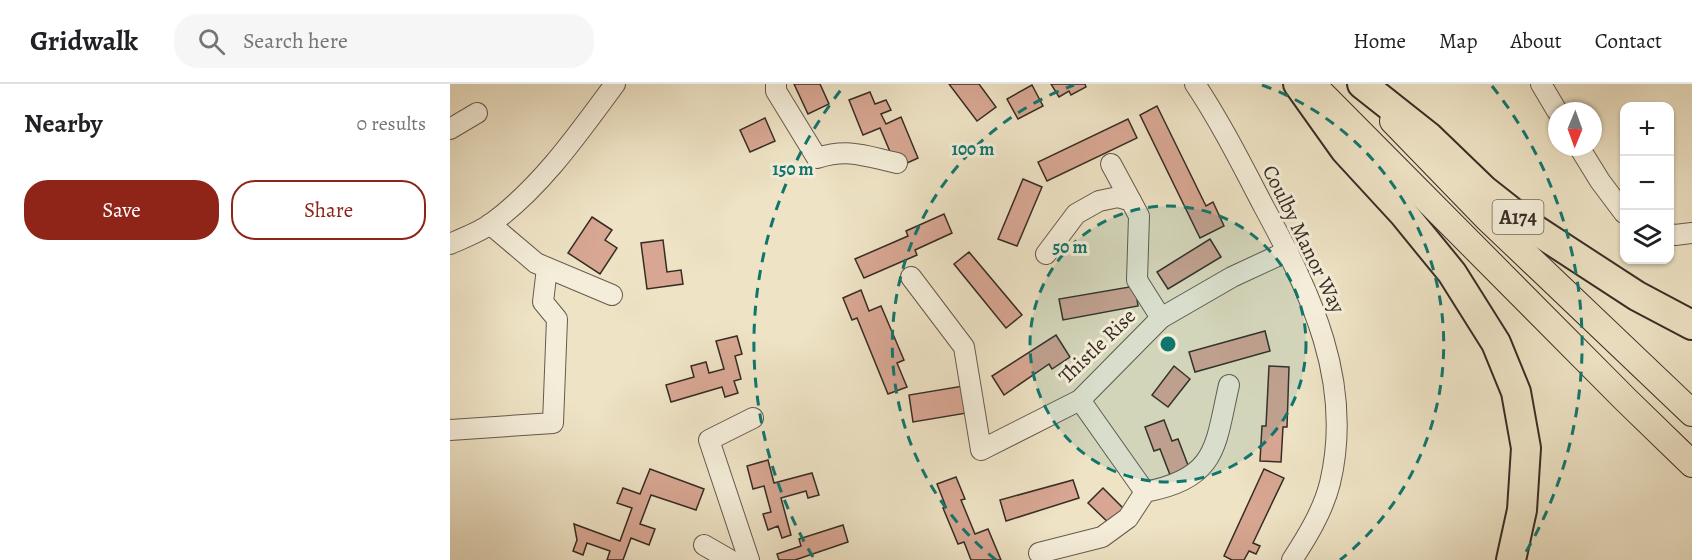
<!DOCTYPE html>
<meta charset="utf-8">
<style>
:root{--surface:#fff;--page:#f6f6f6;--text:#202124;--muted:#757577;--line:#e0e0e0;--accent:#8f2418}
body{margin:0;font-family:Alegreya,serif;background:var(--page);color:var(--text)}
.controls{position:absolute;right:18px;top:18px;display:grid;overflow:hidden;border-radius:12px;box-shadow:0 2px 4px #0004}
.controls button{width:54px;height:54px;display:grid;place-items:center;padding:0;border:0;border-bottom:2px solid var(--line);background:var(--surface);color:var(--text);font:30px sans-serif}
.compass{position:absolute;left:1098px;top:18px;width:54px;height:54px;border-radius:50%;background:var(--surface);box-shadow:0 2px 4px #0004;rotate:181deg}
.list{margin:0;padding:0;list-style:none}
h2{display:flex;justify-content:space-between;align-items:center;height:78px;margin:0;padding:0 24px;font-size:26px}
h2 small{font-size:20px;font-weight:400;color:var(--muted)}
.actions{display:flex;gap:12px;padding:18px 24px}
.actions a{flex:1;padding:14px 0;border:2px solid var(--accent);border-radius:24px;text-align:center;font-size:21px;color:var(--accent)}
.actions .main{background:var(--accent);color:#fff}
.icon{flex:none;width:33px;height:33px;fill:none;stroke:currentColor;stroke-width:2;stroke-linecap:round;stroke-linejoin:round}
.map{position:relative;flex:none;width:1242px;height:476px;overflow:hidden}
header{display:flex;align-items:center;gap:36px;box-sizing:border-box;height:84px;padding:0 30px;background:var(--surface);border-bottom:2px solid var(--line)}
header strong{font-size:28px}
nav{display:flex;gap:33px;margin-inline-start:auto;font-size:21px}
.search{width:420px;height:54px;background:var(--page);display:flex;align-items:center;gap:15px;box-sizing:border-box;padding:0 21px;border-radius:24px;color:var(--muted);font-size:22px}
main{display:flex}
aside{flex:1;background:var(--surface)}
.map>svg:first-child{display:block}
</style>
<header>
<strong>Gridwalk</strong>
<div class="search"><svg class="icon" aria-label="search" viewBox="0 0 24 24"><circle cx="10" cy="10" r="6"/><path d="M15 15l6 6"/></svg>Search here</div>
<nav><a>Home</a><a>Map</a><a>About</a><a>Contact</a></nav>
</header>
<main>
<aside>
<h2>Nearby<small>0 results</small></h2>
<ul class="list">
</ul>
<div class="actions"><a class="main">Save</a><a>Share</a></div>
</aside>
<div class="map">
<svg width="1242" height="476" viewBox="0 0 1242 476">
<rect width="100%" height="100%" fill="#eee3c5"/>
<filter id="stains"><feTurbulence type="fractalNoise" baseFrequency=".00333" numOctaves="4"/><feColorMatrix values="0 0 0 0 .2 0 0 0 0 .09 0 0 0 0 .02 0 0 0 .5 -.17"/></filter>
<radialGradient id="worn" r=".72"><stop offset=".6" stop-color="#630" stop-opacity="0"/><stop offset="1" stop-color="#630" stop-opacity=".3"/></radialGradient>
<g fill="#d8a793" stroke="#372c25" stroke-width="1.5">
<polygon points="344,0 370,0 379,20 358,30"/>
<polygon points="499,0 529,0 546,23 527,37"/>
<polygon points="601,0 635,0 636,3 621,11 619,7 609,13"/>
<polygon points="582,1 593,22 568,35 557,15"/>
<polygon points="420,8 425,20 436,16 441,26 431,30 436,40 451,33 468,74 455,80 444,77 430,44 413,51 399,16"/>
<polygon points="707,22 756,122 763,118 774,142 750,154 690,31"/>
<polygon points="315,34 325,57 300,68 290,46"/>
<polygon points="678,35 687,54 597,97 588,78"/>
<polygon points="573,95 592,103 567,162 548,155"/>
<polygon points="494,130 502,149 465,166 467,171 414,194 405,175 458,152 456,147"/>
<polygon points="142,133 162,146 155,156 167,164 150,190 118,169"/>
<polygon points="760,155 771,173 718,205 707,188"/>
<polygon points="213,156 217,188 231,186 233,200 197,205 191,159"/>
<polygon points="519,168 572,231 556,244 504,180"/>
<polygon points="685,202 688,222 613,236 609,215"/>
<polygon points="411,206 419,227 431,222 454,276 447,279 457,303 438,310 407,234 402,236 393,214"/>
<polygon points="815,247 820,267 745,288 739,268"/>
<polygon points="606,251 620,273 602,285 599,280 554,311 542,292"/>
<polygon points="287,252 292,270 285,272 291,295 284,297 288,309 275,313 272,303 221,318 216,301 244,293 241,282 256,278 259,289 274,285 266,257"/>
<polygon points="724,282 740,295 718,323 702,311"/>
<polygon points="819,282 839,283 837,343 833,343 831,378 810,377 812,342 816,342"/>
<polygon points="519,301 523,328 463,338 459,311"/>
<polygon points="714,336 722,357 728,355 741,389 722,396 710,365 704,367 695,343"/>
<polygon points="318,376 324,399 362,389 369,411 358,414 356,407 331,414 341,451 332,454 328,442 318,446 313,430 321,428 314,402 303,405 297,382"/>
<polygon points="200,385 254,405 246,426 201,411 190,440 205,445 199,461 181,454 173,476 157,476 160,467 137,459 133,471 123,467 127,456 124,440 170,457 182,424 167,419 173,404 190,410"/>
<polygon points="814,385 834,394 803,459 810,462 806,470 799,467 794,476 782,476 774,472"/>
<polygon points="506,393 515,415 511,416 525,450 538,445 551,476 521,476 514,458 508,460 493,424 496,423 487,400"/>
<polygon points="623,396 629,414 556,437 550,416"/>
<polygon points="653,404 678,429 664,444 638,419"/>
<polygon points="393,441 398,458 345,476 329,476 327,470 351,462 349,455"/>
</g>
<g fill="none" stroke-linecap="round" stroke-linejoin="round">
<defs>
<g id="minor">
<path d="M 326,0 L 326,7 L 367,74 C 399,64 415,72 447,79"/>
<path d="M 745,0 C 771,39 792,81 814,123 C 861,210 904,298 880,399 C 873,427 857,453 842,476"/>
<polyline points="1091,0 1107,27"/>
<polyline points="0,45 27,29"/>
<polyline points="1129,63 1150,97 1174,129"/>
<polyline points="661,80 681,117"/>
<polyline points="40,140 86,179 162,211"/>
<polyline points="1220,150 1225,151 1242,149"/>
<path d="M 0,160 C 13,154 30,148 42,139 C 92,102 128,50 165,0"/>
<polyline points="596,170 626,130 649,117 668,113 681,117 689,132 687,196 711,234"/>
<polyline points="461,193 514,263 531,366 630,316 711,234 782,193 838,167"/>
<polyline points="630,316 695,408"/>
<polyline points="0,346 103,339 107,235 93,218 97,184"/>
<polyline points="254,461 280,476"/>
<path d="M 589,469 L 652,453 L 678,434 L 695,408 C 768,394 765,362 779,301"/>
<polyline points="299,476 259,356 303,334"/>
</g>
<g id="major">
<polyline points="862,0 1176,316 1242,380"/>
<polyline points="943,37 1036,133 1242,329"/>
</g>
<g id="highway">
<polyline points="848,0 895,66 953,129 1002,189 1046,259 1066,308 1076,364 1072,426 1061,476"/>
<polyline points="912,0 979,53 1034,106 1081,143 1187,212 1242,241"/>
</g>
</defs>
<use href="#minor" stroke="#655a4d" stroke-width="22"/>
<use href="#major" stroke="#372c25" stroke-width="28"/>
<use href="#highway" stroke="#372c25" stroke-width="32"/>
<use href="#minor" stroke="#f4edd9" stroke-width="20"/>
<use href="#major" stroke="#eee3c5" stroke-width="26"/>
<use href="#highway" stroke="#eee3c5" stroke-width="28"/>
</g>
<circle cx="718" cy="260" r="138" fill="#0f766e" fill-opacity=".12"/>
<g fill="none" stroke="#0f766e" stroke-width="3" stroke-dasharray="10 8">
<circle cx="718" cy="260" r="138"/>
<path d="M546 476A276 276 0 0 1 624 1M812 1A276 276 0 0 1 890 476"/>
<path d="M363 473A414 414 0 0 1 394 2M1042 2A414 414 0 0 1 1073 473"/>
</g>
<g text-anchor="middle" dominant-baseline="central" stroke-width="6" stroke-linejoin="round" paint-order="stroke">
<rect fill="#f4edd9" stroke="#70665b" stroke-width="1.5" x="1042.5" y="116" width="51" height="34" rx="4.5"/>
<g font-size="20" font-weight="bold" fill="#372c25">
<text x="1068" y="133">A174</text>
</g>
<g font-size="21" fill="#372c25" stroke="#f4edd9">
<text transform="translate(854 155) rotate(64)">Coulby Manor Way</text>
<text transform="translate(647 262) rotate(-44)">Thistle Rise</text>
</g>
</g>
<circle cx="718" cy="260" r="9" fill="#0f766e" stroke="#f4edd9" stroke-width="3"/>
<g font-size="18" text-anchor="middle" font-weight="bold" fill="#0f766e" stroke="#f4edd9" stroke-width="6" stroke-linejoin="round" paint-order="stroke">
<text x="523" y="71">100 m</text>
<text x="343" y="91">150 m</text>
<text x="620" y="169">50 m</text>
</g>
<rect width="100%" height="100%" filter="url(#stains)"/>
<rect width="100%" height="100%" fill="url(#worn)"/>
</svg>
<div class="controls">
<button>+</button>
<button>−</button>
<button><svg class="icon" aria-label="layers" viewBox="0 0 24 24"><path d="M12 4l9 5-9 5-9-5zM3 14l9 5 9-5"/></svg></button>
</div>
<svg class="compass" viewBox="-18 -18 36 36"><path d="M0-13l5 13h-10z" fill="#e53935"/><path d="M0 13l5-13h-10z" fill="#757577"/></svg>
</div>
</main>
